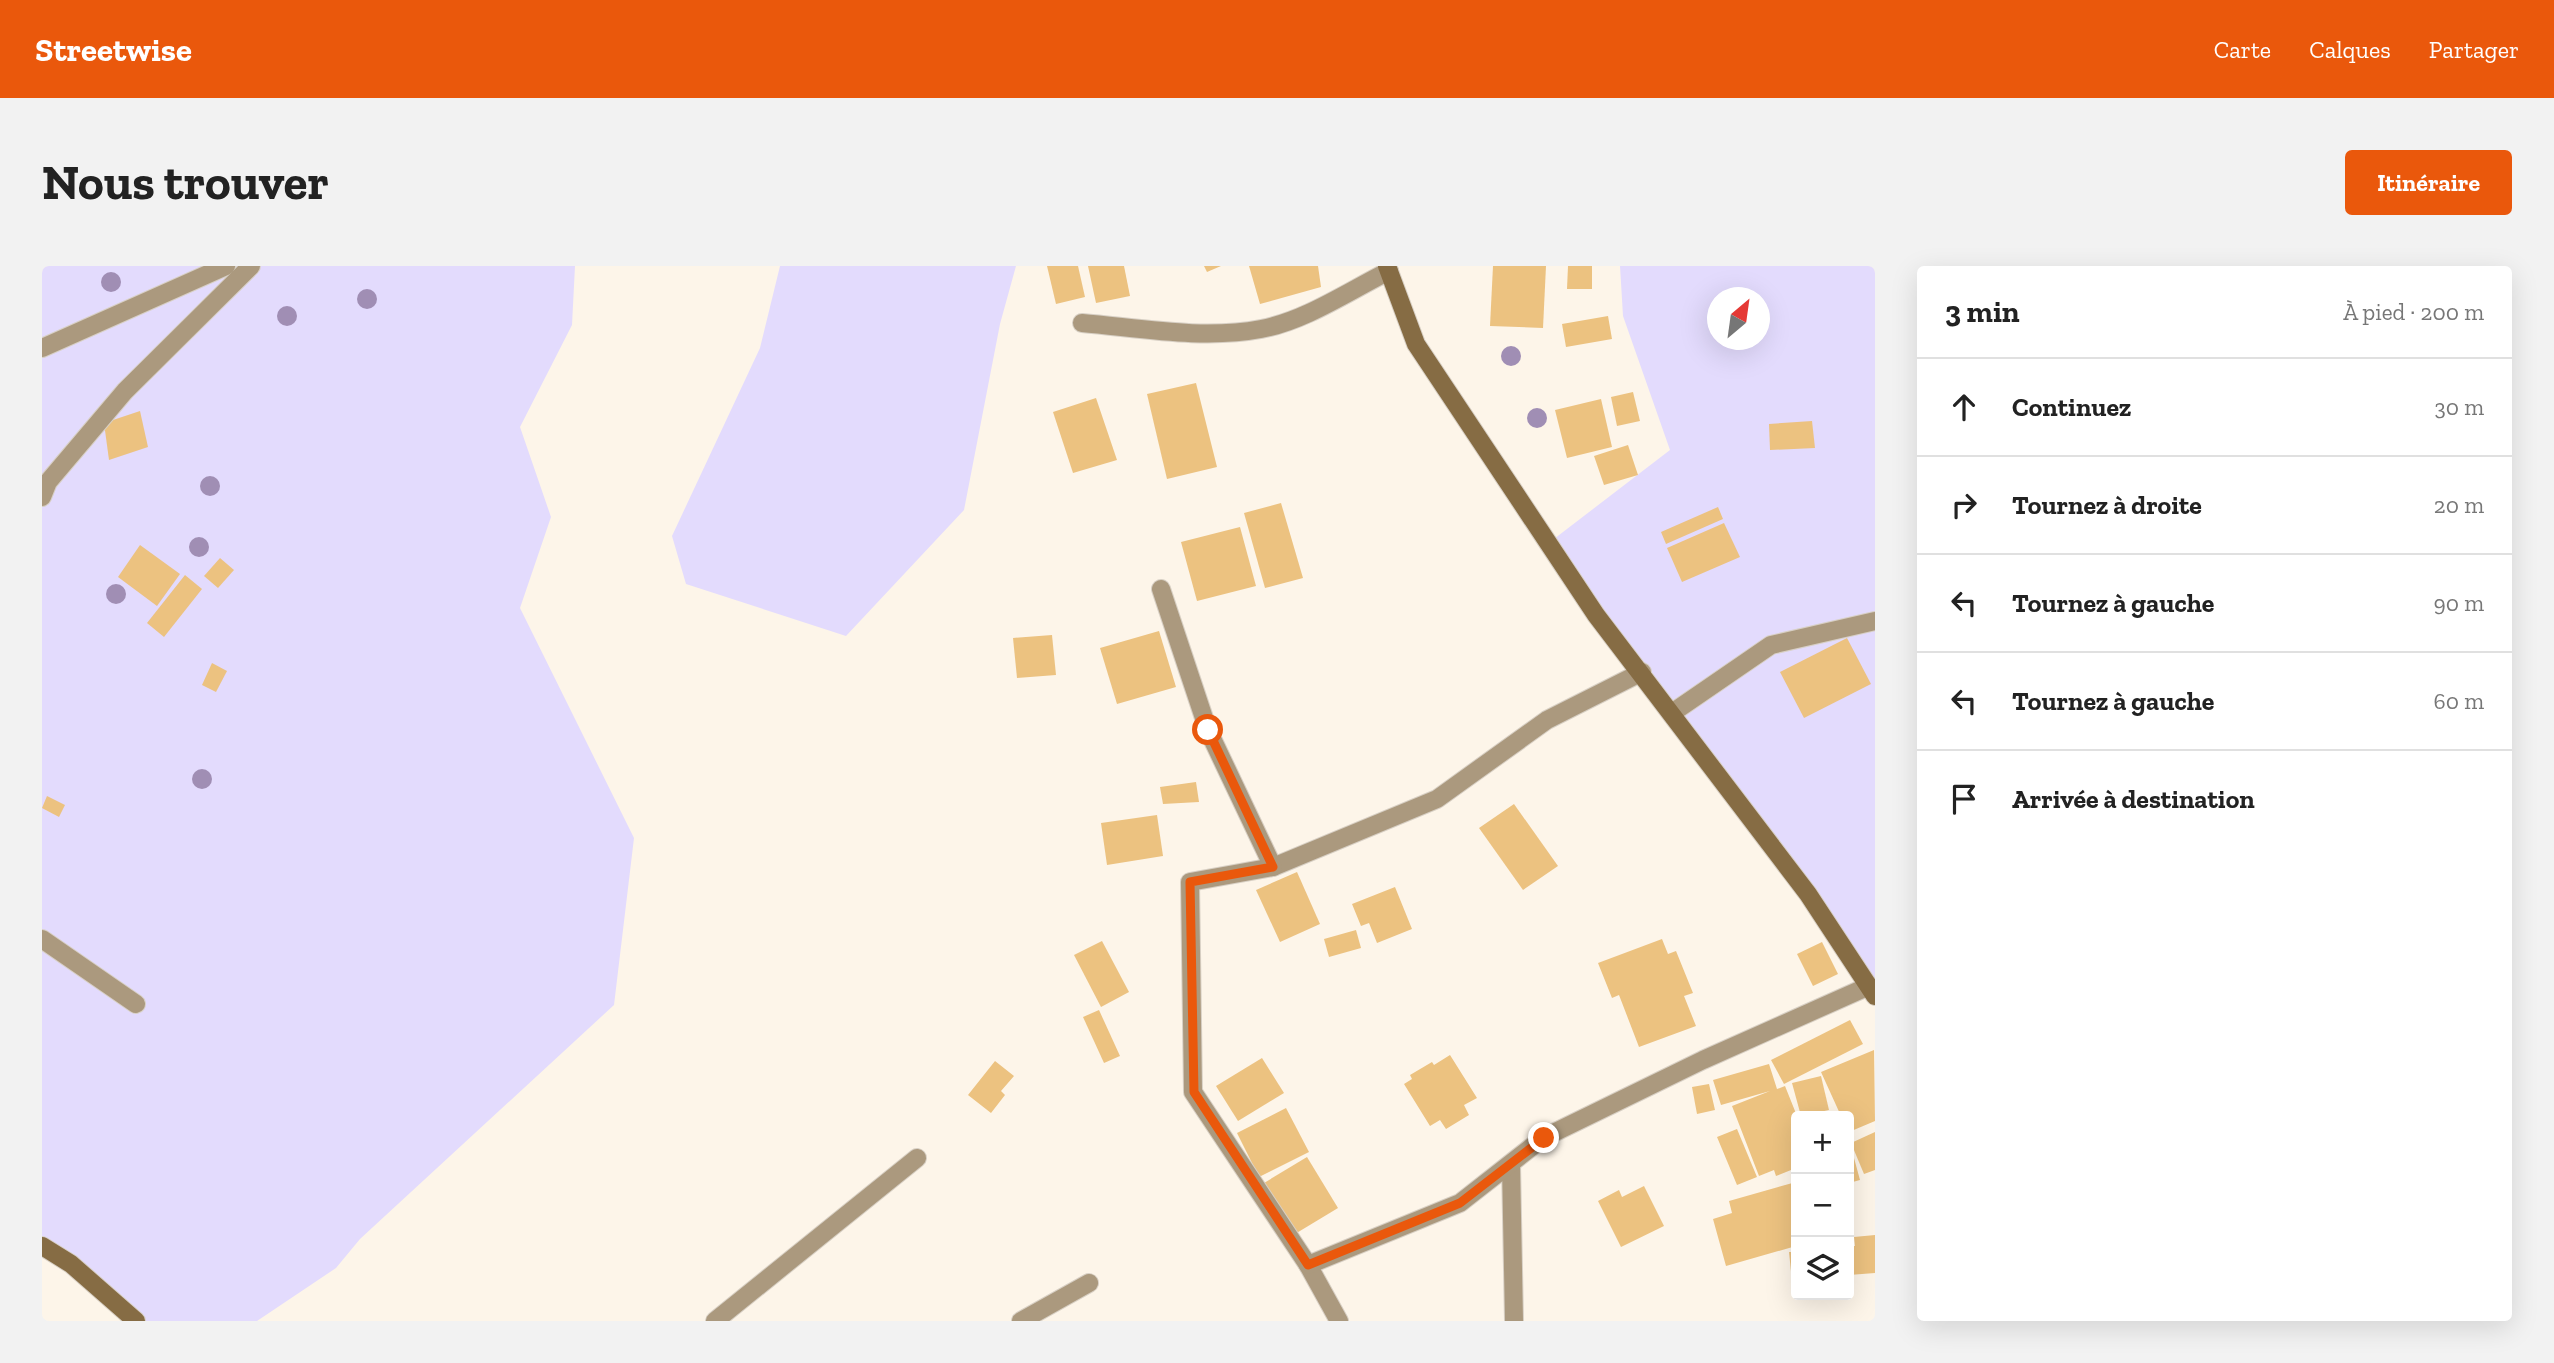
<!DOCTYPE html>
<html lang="fr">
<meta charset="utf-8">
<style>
:root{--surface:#fff;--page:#f2f2f2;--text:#222;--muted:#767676;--line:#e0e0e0;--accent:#ea580c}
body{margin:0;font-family:"Zilla Slab",serif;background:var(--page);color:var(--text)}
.controls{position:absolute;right:21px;bottom:21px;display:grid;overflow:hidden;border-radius:7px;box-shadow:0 7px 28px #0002}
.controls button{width:63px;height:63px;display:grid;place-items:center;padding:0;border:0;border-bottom:2px solid var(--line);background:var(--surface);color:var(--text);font:35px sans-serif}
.compass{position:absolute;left:1665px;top:21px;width:63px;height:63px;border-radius:50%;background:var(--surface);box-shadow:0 7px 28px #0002;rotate:29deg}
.stop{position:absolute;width:21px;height:21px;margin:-16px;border:5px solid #ea580c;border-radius:50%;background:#fff}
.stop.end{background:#ea580c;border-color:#fff;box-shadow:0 2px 7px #0008}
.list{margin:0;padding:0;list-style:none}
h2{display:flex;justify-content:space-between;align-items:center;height:91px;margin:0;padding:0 28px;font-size:30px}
h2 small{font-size:23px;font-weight:400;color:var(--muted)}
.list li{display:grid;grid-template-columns:46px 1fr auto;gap:21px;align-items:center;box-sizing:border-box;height:98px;padding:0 28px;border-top:2px solid var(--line)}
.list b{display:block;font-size:26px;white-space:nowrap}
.list em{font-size:23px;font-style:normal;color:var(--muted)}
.icon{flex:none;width:38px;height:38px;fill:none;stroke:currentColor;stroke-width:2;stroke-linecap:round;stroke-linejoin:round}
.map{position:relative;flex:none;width:1833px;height:1055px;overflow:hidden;border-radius:7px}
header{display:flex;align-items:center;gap:42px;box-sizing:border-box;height:98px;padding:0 35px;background:var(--accent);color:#fff}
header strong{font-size:33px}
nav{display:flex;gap:38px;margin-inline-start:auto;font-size:24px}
.intro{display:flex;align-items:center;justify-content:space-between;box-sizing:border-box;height:168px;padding:0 42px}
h1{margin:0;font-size:49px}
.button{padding:18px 32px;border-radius:7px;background:var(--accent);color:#fff;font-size:24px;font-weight:700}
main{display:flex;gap:42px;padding:0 42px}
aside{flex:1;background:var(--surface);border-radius:7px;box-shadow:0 7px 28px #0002}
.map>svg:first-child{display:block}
</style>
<header>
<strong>Streetwise</strong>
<nav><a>Carte</a><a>Calques</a><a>Partager</a></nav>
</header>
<div class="intro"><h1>Nous trouver</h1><a class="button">Itinéraire</a></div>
<main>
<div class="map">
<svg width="1833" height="1055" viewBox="0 0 1833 1055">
<rect width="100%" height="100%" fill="#fdf5e9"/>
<g fill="#e3dbfd" fill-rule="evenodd">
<polygon points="0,0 533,0 530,59 478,161 509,251 478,342 592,572 572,739 318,973 294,1002 215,1055 94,1055 0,980"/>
<polygon points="738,0 974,0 958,58 922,244 804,370 644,318 630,270 718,82"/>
<path d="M 1578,0 L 1833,0 L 1833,716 L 1508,276 L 1628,184 L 1581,50 ZM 1675,32 L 1717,32 L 1717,74 L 1675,74 Z"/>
</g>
<g fill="#ecc280">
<polygon points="1005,0 1036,0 1043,31 1014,38"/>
<polygon points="1046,0 1082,0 1088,30 1054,37"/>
<polygon points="1162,0 1179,0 1165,6"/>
<polygon points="1207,0 1276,0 1279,21 1218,38"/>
<polygon points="1451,0 1504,0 1501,62 1448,60"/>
<polygon points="1526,0 1550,0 1550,23 1525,23"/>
<polygon points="1566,50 1570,73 1524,81 1520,58"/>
<polygon points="1154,117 1175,201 1125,213 1105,128"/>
<polygon points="1591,126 1598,155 1575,160 1569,131"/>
<polygon points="1054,132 1075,194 1031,207 1011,146"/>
<polygon points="1559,133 1570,181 1525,192 1513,144"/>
<polygon points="98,145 106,181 67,194 62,157"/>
<polygon points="1770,155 1773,182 1728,184 1727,158"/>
<polygon points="1586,179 1596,209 1562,219 1552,190"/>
<polygon points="1239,237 1261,312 1223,322 1202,247"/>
<polygon points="1676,241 1681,253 1624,278 1619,266"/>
<polygon points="1682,257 1698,291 1640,316 1625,282"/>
<polygon points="1198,261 1214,320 1155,335 1139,276"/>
<polygon points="98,279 138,308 115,340 76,311"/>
<polygon points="178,292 192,304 176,322 162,310"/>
<polygon points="143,309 160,323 122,371 105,357"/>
<polygon points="1117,365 1134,421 1075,438 1058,382"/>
<polygon points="1010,369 1014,409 975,412 971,372"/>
<polygon points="1805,372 1829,418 1762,452 1738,406"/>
<polygon points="170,397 185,405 174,426 160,419"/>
<polygon points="1154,516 1157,536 1121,538 1118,521"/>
<polygon points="5,530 23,539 17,551 0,542"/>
<polygon points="1472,538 1516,600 1481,624 1437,562"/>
<polygon points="1115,549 1121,590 1065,599 1059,557"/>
<polygon points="1255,606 1278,658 1238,676 1214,624"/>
<polygon points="1353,621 1370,663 1335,677 1327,657 1319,660 1310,638"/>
<polygon points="1314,664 1319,682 1287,691 1282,673"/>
<polygon points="1620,673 1626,688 1634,685 1651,727 1642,730 1654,760 1597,781 1577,729 1570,732 1556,697"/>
<polygon points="1060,675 1087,726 1059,741 1032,689"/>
<polygon points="1780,676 1796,708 1771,720 1755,688"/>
<polygon points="1057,744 1078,790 1062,797 1041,751"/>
<polygon points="1808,754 1821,778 1742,818 1729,794"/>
<polygon points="1832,784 1833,855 1807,866 1807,850 1799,850 1779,806"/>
<polygon points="1408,789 1435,832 1422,839 1427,849 1404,863 1398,854 1388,860 1362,818 1370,813 1368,809 1390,796 1392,799"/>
<polygon points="1220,792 1242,827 1196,855 1174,820"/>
<polygon points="953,795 972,810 959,825 963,829 949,847 926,829"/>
<polygon points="1727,798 1735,823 1743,820 1755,850 1754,902 1734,910 1732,904 1717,910 1690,840 1728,825 1679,839 1671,814"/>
<polygon points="1779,810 1787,844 1759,850 1750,817"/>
<polygon points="1667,818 1673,844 1655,848 1650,821"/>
<polygon points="1244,842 1267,886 1217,911 1195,867"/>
<polygon points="1695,863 1715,911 1695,919 1675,871"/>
<polygon points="1833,866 1833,904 1822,908 1809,877"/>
<polygon points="1265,891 1296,942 1248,971 1217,920"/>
<polygon points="1812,892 1818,914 1807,917 1807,894"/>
<polygon points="1754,916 1754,980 1684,1000 1671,953 1690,947 1687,935"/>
<polygon points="1602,920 1622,960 1579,981 1556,935 1577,924 1580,931"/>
<polygon points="1833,969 1833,1007 1807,1009 1807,980 1813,980 1812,971"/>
<polygon points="1747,986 1754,986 1754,1014 1750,1015"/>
</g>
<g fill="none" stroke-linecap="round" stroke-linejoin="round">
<defs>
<g id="street">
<path d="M 1040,57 C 1098,62 1161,74 1219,63 C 1263,55 1307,25 1347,5"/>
<polyline points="0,82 184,0"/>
<polyline points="0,231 6,216 83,125 209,0"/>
<polyline points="1119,323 1166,464 1231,601 1395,533 1505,454 1600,406"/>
<polyline points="1630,447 1729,379 1833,355"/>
<polyline points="1231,601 1148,616 1151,826 1266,999 1297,1055"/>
<polyline points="0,673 94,738"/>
<polyline points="1469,898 1472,1055"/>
<polyline points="1266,999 1418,937 1501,872 1661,794 1827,720"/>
<polyline points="673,1055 875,892"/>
<polyline points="979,1055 1047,1017"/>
</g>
<g id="secondary">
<polyline points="1345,0 1374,78 1554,349 1766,628 1833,730"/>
<polyline points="0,980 29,998 94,1055"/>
</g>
</defs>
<use href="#street" stroke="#d8d0c5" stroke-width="20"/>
<use href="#secondary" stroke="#d8d0c5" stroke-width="20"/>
<use href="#street" stroke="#ab997e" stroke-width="18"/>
<use href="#secondary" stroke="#866c44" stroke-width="18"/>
</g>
<g fill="#a08eb4">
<circle cx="69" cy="16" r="10"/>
<circle cx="325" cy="33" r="10"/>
<circle cx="245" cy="50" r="10"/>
<circle cx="1469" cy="90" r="10"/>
<circle cx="1495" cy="152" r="10"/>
<circle cx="168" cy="220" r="10"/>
<circle cx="157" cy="281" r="10"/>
<circle cx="74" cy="328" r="10"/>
<circle cx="160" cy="513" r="10"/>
</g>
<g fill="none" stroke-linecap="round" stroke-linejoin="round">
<polyline stroke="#ea580c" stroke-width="9" points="1166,464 1231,601 1148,616 1152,826 1266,999 1418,937 1502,872"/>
</g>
</svg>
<div class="controls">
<button>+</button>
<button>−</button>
<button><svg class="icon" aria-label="layers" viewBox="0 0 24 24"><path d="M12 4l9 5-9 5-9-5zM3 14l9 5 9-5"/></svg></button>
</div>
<svg class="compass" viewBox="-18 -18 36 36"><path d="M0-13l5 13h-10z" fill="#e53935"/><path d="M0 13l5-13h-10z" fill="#767676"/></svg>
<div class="stop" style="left:1166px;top:464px"></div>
<div class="stop end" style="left:1502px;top:872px"></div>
</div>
<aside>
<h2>3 min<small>À pied · 200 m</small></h2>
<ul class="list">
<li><svg class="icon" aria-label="ahead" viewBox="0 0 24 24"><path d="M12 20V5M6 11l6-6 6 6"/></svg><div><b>Continuez</b></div><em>30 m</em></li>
<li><svg class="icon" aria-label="right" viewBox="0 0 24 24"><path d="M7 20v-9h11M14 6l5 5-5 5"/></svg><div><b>Tournez à droite</b></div><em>20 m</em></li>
<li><svg class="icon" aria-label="left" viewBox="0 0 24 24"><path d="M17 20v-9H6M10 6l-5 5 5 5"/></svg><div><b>Tournez à gauche</b></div><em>90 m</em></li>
<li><svg class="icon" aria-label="left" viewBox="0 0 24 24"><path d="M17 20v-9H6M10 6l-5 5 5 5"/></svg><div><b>Tournez à gauche</b></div><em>60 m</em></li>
<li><svg class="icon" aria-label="arrive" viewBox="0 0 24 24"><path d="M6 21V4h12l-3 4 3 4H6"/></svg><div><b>Arrivée à destination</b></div></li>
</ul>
</aside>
</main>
